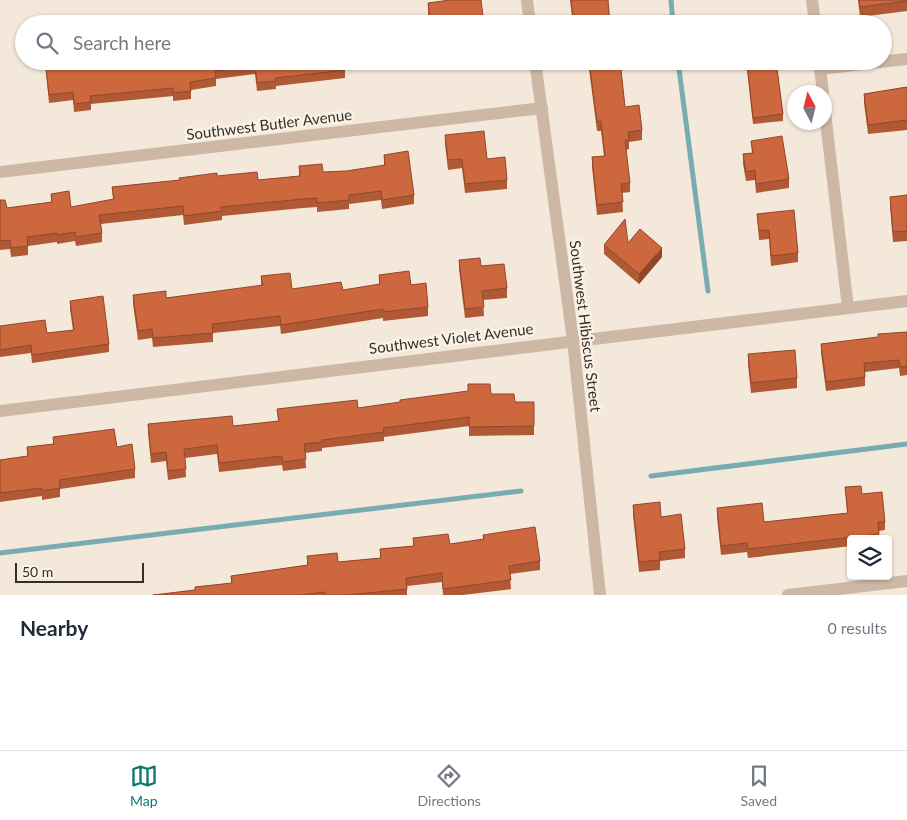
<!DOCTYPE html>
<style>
:root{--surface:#fff;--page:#f6f6f7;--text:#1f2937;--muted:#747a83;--line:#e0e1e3;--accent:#0f766e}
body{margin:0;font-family:Lato,sans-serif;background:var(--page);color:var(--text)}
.controls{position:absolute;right:15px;bottom:15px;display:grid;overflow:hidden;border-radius:5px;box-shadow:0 1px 4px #0004}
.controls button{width:45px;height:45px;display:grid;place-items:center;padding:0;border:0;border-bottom:1px solid var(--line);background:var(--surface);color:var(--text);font:25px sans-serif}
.compass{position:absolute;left:787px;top:85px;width:45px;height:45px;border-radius:50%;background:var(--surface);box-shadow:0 1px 4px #0004;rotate:353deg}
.scale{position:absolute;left:15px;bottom:12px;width:129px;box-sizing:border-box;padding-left:5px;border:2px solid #372d27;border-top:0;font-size:14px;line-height:18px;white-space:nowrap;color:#372d27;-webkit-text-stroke:4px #faf2e7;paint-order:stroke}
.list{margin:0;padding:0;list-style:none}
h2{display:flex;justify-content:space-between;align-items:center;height:65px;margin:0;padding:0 20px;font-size:21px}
h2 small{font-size:16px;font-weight:400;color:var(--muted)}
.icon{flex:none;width:28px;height:28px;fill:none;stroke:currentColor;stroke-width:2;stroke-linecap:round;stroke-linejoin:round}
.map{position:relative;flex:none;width:907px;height:595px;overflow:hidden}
.search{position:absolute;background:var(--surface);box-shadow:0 1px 4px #0004;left:15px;right:15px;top:15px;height:55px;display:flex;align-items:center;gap:12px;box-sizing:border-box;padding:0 18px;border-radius:28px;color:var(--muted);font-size:19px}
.sheet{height:155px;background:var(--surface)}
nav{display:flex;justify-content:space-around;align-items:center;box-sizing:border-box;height:70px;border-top:1px solid var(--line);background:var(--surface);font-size:14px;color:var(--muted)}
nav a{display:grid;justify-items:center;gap:2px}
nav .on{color:var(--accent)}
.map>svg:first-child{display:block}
</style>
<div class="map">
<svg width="907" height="595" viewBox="0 0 907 595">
<rect width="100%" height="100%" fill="#f3e8da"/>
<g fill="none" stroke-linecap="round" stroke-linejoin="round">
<g stroke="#77adb2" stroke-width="5">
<polyline points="671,0 673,24"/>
<polyline points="678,61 708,291"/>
<polyline points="651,476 907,444"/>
<polyline points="0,553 521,491"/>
</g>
<g stroke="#ccb8a5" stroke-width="12">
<polyline points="527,0 530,24"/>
<polyline points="812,0 815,24"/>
<polyline points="535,61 573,340 600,595"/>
<polyline points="819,61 823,92"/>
<polyline points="820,69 907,59"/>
<polyline points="824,104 848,308"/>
<polyline points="0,172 542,108"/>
<polyline points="0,411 907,301"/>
<polyline points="788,595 907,581"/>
</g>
</g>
<g fill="#b05935">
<polygon points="570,0 608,0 610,24 573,24"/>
<polygon points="858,0 907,0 907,11 860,17"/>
<polygon points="428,3 484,24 429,24 428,13"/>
<polygon points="45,61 86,61 87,67 141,61 345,70 345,78 276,86 276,89 257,91 255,74 216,79 216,86 191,90 191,99 173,101 173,96 91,104 91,110 74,112 73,100 49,103"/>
<polygon points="583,61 629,61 629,67 621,68 625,107 642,130 642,140 629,142 629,149 626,150 630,183 630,192 622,193 623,212 597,215 592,167 592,157 604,156 601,131 597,131 588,61 583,62"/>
<polygon points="746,61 776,61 783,114 783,121 753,124"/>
<polygon points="907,87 907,130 868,134 864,103 864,94"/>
<polygon points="445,135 487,159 507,180 507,189 465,193 462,168 448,170 445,144"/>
<polygon points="751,141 789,179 789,188 756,193 755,180 746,181 743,164 743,154 752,153"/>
<polygon points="384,155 414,195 414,204 382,209 381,200 349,204 349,209 317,212 317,207 303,208 222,216 222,220 184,225 183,215 101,224 102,233 102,242 76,246 75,241 57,244 57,242 28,246 28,255 11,257 10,249 0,250 0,200 7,208 51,202 51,194 71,207 113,200 112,187 217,176 258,180 299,176 299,166 323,172 346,171 384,166"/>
<polygon points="907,195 907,241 893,242 890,206 890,197"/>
<polygon points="757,214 798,253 798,262 771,266 769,239 759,240"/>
<polygon points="604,245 662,257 639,284 604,254"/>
<polygon points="459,260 481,266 507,288 507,298 483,300 484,316 465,318 459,269"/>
<polygon points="379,275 411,285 428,307 428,316 383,321 383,318 281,334 280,326 213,333 213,342 153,347 152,338 138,340 133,304 133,295 166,298 261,286 261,276 292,289 343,290 379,285"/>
<polygon points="70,301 109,344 109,352 32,363 31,353 0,357 0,326 47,333 73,330 70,309"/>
<polygon points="907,332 907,375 900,376 899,368 865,372 865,386 826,391 821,353 821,344 878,337"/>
<polygon points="748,354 797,378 797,388 751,393 748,364"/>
<polygon points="491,394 515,402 534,402 534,435 469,436 469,426 384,437 384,441 322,448 322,451 305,453 306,468 283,471 282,465 219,472 217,454 185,458 186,477 168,480 166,461 151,463 148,433 148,424 233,426 278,421 277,409 358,408"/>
<polygon points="53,437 117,447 135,469 135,478 60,489 60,497 42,500 42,496 0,502 0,460 27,456 27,447 53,444"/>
<polygon points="845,487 862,494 885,522 885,530 879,531 879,539 851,539 851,546 748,558 747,552 721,555 717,517 717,508 764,522 847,513"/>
<polygon points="633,505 661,517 685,549 685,558 660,561 660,570 639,572 633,515"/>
<polygon points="483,535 540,561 540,570 510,574 511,589 463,595 443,595 442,582 407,586 407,595 153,595 195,590 195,587 231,583 231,576 307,565 307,556 338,562 380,558 380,549 413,546 413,538 450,544 483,539"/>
</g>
<polygon fill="#90482b" points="662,248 662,257 639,284 639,274"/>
<g fill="#cd673e" stroke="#90482b">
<polygon points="450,0 481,0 484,24 431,24 428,3"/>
<polygon points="571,0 608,0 610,24 580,24 579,17 573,18"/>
<polygon points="859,0 907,0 907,1 860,7"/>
<polygon points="771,17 772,24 745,24 744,20"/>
<polygon points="45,61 86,61 87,67 141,61 344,61 345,70 276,78 276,81 257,83 255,66 215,71 216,78 190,82 191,91 173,93 173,88 90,96 91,102 74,104 73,92 49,95"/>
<polygon points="589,61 620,61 625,107 639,105 642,130 628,132 629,140 625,140 630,183 621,184 623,202 597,205 592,157 605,156 601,121 597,122"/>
<polygon points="747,61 776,61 783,114 753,118"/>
<polygon points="907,87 907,120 868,125 864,94"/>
<polygon points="484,131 487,159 505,157 507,180 465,184 462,159 448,160 445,135"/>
<polygon points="782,136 789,179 756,184 755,170 746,172 743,154 753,153 751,141"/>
<polygon points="408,151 414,195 382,200 381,191 349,195 349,200 317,203 317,198 303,199 221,207 222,211 184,216 183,206 99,215 102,233 76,237 75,232 57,235 57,233 27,237 28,246 11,248 10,240 0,241 0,200 5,200 7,208 52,202 51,194 69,191 71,207 114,199 112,187 180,180 179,178 217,173 217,176 257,172 258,180 300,176 299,166 322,164 323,172 346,171 385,165 384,155"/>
<polygon points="907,195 907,231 893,232 890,197"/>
<polygon points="794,210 798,253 771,256 769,230 759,231 757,214"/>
<polygon points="625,219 628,243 640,229 662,248 639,274 604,245"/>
<polygon points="480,258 481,266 504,264 507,288 482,291 484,307 465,309 459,260"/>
<polygon points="409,271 411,285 426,283 428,307 383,312 383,309 281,325 280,316 212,324 213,333 153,338 152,329 138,331 133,295 166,291 166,298 263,285 261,276 290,273 292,289 341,282 343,290 380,284 379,275"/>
<polygon points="103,296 109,344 32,355 31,345 0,350 0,326 45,320 47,333 74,330 70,301"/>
<polygon points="907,332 907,366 900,367 899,360 864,363 865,377 826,382 821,344 878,337 878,334"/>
<polygon points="795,350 797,378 751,383 748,354"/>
<polygon points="468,384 490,384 491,394 514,394 515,402 534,402 534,426 469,427 469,417 383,428 384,432 322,440 322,442 304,444 306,459 283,462 282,456 219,463 217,445 184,449 186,469 168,471 166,452 151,454 148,424 232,416 233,426 279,421 277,409 357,400 358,408 400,402 400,400 468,391"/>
<polygon points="114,429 117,447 132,444 135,469 59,480 60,488 42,491 42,488 0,493 0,460 28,456 27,447 54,444 53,437"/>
<polygon points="861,486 862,494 882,492 885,522 878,522 879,534 748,549 747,543 721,546 717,508 762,503 764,522 848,513 845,487"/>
<polygon points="660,502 661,517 681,514 685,549 659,552 660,560 639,562 633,505"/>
<polygon points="535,527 540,561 509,566 511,580 443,589 442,573 406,578 407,589 347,595 325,595 325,592 300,595 153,595 195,590 195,587 232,583 231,576 308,565 307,556 337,553 338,562 381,558 380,549 414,546 413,538 448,534 450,544 484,539 483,535"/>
</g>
<g text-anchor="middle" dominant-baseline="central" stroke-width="5" stroke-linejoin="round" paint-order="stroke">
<g font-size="15" fill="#372d27" stroke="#faf2e7">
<text transform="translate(269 124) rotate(-7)">Southwest Butler Avenue</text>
<text transform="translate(586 326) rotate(83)">Southwest Hibiscus Street</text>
<text transform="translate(451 338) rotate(-7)">Southwest Violet Avenue</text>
</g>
</g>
</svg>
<div class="controls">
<button><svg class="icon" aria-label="layers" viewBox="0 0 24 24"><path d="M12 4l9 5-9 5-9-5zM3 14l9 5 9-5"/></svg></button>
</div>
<svg class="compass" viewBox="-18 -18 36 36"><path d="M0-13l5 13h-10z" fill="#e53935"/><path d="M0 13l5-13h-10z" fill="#747a83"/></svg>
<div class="scale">50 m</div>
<div class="search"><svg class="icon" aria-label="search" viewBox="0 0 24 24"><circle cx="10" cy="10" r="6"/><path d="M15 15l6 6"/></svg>Search here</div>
</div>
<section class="sheet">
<h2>Nearby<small>0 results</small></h2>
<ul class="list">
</ul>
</section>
<nav>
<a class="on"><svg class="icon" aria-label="map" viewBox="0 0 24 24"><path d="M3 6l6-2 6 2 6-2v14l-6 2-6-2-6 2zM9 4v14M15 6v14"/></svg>Map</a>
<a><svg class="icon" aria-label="directions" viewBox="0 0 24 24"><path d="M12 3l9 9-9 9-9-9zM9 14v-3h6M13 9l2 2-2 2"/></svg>Directions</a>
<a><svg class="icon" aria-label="saved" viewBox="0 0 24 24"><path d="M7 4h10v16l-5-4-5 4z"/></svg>Saved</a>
</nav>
